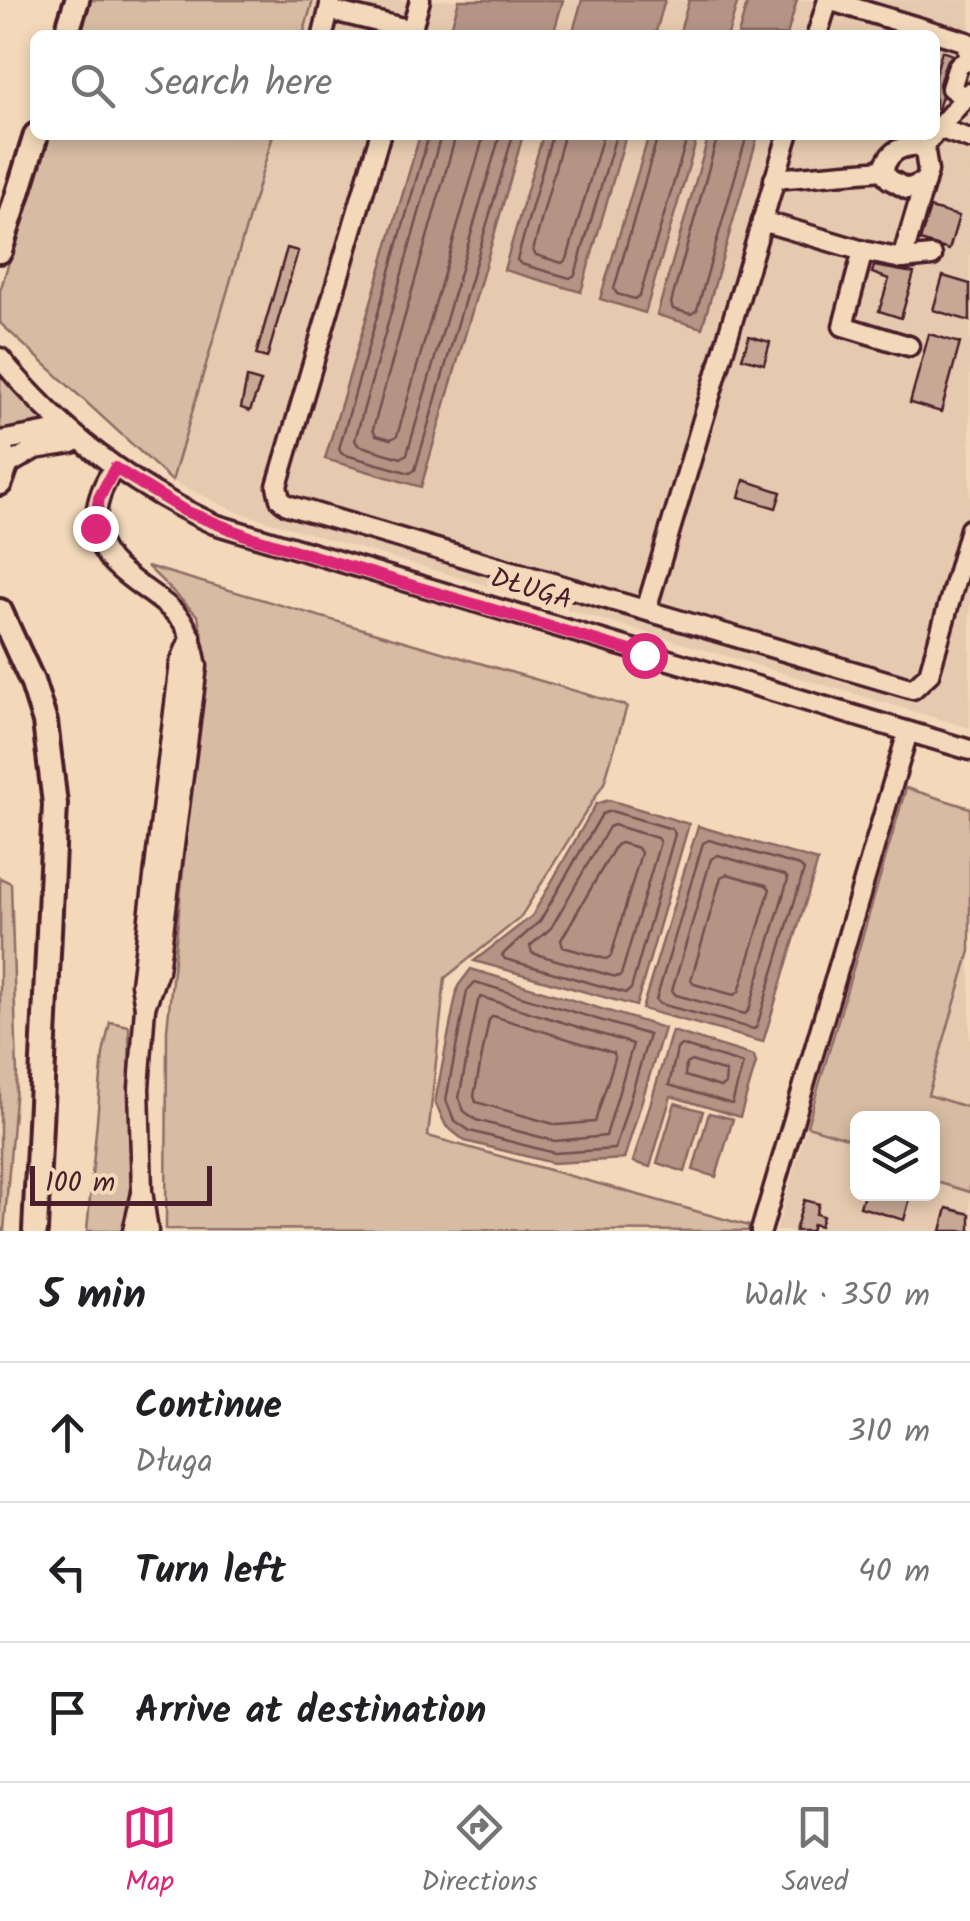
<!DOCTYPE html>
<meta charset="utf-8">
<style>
:root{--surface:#fff;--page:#f2f2f2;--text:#202124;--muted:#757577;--line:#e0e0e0;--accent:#db2777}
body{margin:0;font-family:Kalam,sans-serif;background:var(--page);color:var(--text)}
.controls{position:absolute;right:30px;bottom:30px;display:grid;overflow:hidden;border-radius:15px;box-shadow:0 5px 15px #0003}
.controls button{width:90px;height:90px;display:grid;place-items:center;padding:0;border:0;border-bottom:2px solid var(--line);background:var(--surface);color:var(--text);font:50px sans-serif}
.scale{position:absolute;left:30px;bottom:25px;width:182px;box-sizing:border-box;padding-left:10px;border:5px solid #4a1f2b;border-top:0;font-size:28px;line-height:35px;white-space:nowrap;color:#4a1f2b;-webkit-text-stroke:8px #f3d9ba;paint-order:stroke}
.stop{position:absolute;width:30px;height:30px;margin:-22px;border:8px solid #db2777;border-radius:50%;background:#fff}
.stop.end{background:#db2777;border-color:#fff;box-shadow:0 2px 10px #0008}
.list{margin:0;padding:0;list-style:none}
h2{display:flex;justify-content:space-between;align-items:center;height:130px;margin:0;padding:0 40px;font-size:42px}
h2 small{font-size:32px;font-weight:400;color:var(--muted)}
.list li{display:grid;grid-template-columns:65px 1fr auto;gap:30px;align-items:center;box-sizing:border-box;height:140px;padding:0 40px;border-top:2px solid var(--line)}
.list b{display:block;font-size:38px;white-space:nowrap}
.list p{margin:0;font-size:32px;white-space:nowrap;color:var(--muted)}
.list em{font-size:32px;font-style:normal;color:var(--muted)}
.icon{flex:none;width:55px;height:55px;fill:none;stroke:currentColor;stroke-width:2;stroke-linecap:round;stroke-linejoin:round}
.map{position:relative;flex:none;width:970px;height:1231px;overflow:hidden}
.search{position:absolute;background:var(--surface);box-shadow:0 5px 15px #0003;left:30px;right:30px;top:30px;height:110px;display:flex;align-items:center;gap:25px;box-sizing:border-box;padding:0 35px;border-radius:15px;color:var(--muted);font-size:38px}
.sheet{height:550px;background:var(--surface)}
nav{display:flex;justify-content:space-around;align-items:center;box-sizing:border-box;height:140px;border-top:2px solid var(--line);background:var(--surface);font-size:28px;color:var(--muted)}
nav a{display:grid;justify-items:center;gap:5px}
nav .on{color:var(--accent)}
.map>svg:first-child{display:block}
</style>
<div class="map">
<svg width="970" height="1231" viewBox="0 0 970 1231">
<rect width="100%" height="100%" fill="#f3d9ba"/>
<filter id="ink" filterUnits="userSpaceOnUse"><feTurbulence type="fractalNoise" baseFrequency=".01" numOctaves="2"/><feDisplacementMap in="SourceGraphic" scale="20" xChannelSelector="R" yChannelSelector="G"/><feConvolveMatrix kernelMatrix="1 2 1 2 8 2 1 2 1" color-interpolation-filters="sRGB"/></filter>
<g filter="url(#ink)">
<g fill="#e6caaf">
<polygon points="313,0 970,0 970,728 237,512 172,481 273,135 935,135 935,35 303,35"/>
<polygon points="970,951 970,1108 928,1096"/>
<polygon points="807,1126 857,1141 858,1194 932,1194 933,1181 970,1192 970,1231 776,1231"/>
</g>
<g fill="#d7bba2" stroke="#906d66" stroke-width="2.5">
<polygon points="89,0 313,0 303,35 78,35"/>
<polygon points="48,135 273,135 172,481 0,323 0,291"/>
<polygon points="0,375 55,426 0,431"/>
<polygon points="147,566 627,706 604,783 520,918 445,978 428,1136 749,1226 748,1231 166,1229 167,1030 205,651 198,616"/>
<polygon points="906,788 970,808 970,951 928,1095 970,1108 970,1192 933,1181 932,1118 858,1118 857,1141 807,1126"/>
<polygon points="0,878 11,883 17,1074 4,1231 0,1231"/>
<polygon points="110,1022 129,1026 131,1194 127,1231 87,1231 103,1054"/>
</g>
<g fill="#b49485" stroke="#8a6561" stroke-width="2.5">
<polygon points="459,0 563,0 553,35 449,35"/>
<polygon points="582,0 665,0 655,35 572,35"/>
<polygon points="689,0 738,0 728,35 679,35"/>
<polygon points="748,0 797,0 787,35 738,35"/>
<polygon points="420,135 523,135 421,487 325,459"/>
<polygon points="543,135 626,135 581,292 504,270"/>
<polygon points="649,135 698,135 645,313 600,299"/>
<polygon points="709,135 758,135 702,328 657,315"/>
<polygon points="609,800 689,824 636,1006 474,961 532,916 596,804"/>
<polygon points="698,826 818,861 763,1042 642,1009"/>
<polygon points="471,969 664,1028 624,1159 553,1163 465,1141 446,1126 435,1102 458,986"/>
<polygon points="672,1031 754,1056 756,1063 740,1117 671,1096 650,1167 633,1162"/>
<polygon points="675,1103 703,1111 685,1172 657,1163"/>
<polygon points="709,1113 733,1119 716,1177 693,1170"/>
</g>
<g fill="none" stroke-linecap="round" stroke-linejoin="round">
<g stroke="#744e4f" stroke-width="2.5">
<polyline points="429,135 339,449 342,454 410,473 415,470 513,135"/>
<polyline points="441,135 355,440 358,445 401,458 407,454 500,135"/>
<polyline points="456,135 373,429 376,435 391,439 397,436 484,135"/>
<polyline points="552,135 517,260 521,264 570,278 575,275 616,135"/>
<polyline points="564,135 533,251 536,255 562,263 567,259 603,135"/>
<polyline points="658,135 614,289 617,294 635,299 640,295 688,135"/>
<polyline points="718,135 671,303 673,309 691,314 697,310 747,135"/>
<polygon points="611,811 672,829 675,834 631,989 626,993 505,959 502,955 540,921 602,814"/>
<polygon points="614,825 657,838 660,842 621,975 616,977 532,953 530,946 551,928 609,827"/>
<polygon points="709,840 800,866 804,870 757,1026 754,1029 660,1004 656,1000 703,843"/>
<polygon points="621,843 638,848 641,853 611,956 606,959 563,947 561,940 616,845"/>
<polygon points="718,855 785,875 788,879 749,1010 745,1014 676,995 672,991 711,859"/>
<polygon points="727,874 766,885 770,889 739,992 734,995 694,984 691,980 721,877"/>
<polygon points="475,982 649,1035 615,1149 554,1153 470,1131 454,1120 446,1100 467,991"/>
<polygon points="481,997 633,1044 606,1136 555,1141 476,1120 464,1111 459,1098 478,1001"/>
<polygon points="493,1016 614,1053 615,1058 595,1122 557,1125 476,1102 474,1096 489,1020"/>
<polygon points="681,1045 743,1064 732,1104 669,1085 677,1049"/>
<polygon points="691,1061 726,1072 725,1085 720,1087 685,1076 686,1064"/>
</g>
</g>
<g fill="#c6a894" stroke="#4a1f2b" stroke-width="2.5">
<polygon points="942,51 953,55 946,62 939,84 942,96 938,109 935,108 935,75"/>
<polygon points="930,208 959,216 949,250 920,241"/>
<polygon points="287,248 298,251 267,358 256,355"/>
<polygon points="874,266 914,273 901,318 879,311 889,279 872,273"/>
<polygon points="943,276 970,284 970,321 933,310"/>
<polygon points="929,334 960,343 941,412 910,403"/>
<polygon points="749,336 770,342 764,364 742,358"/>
<polygon points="247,378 261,382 250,411 241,408"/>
<polygon points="744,480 781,492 776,508 739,497"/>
<polygon points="864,1194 896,1194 910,1198 904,1220 860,1207"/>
<polygon points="804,1200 819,1204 816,1214 823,1216 820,1226 813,1224 811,1231 795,1231"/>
<polygon points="947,1208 970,1214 970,1231 941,1231"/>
</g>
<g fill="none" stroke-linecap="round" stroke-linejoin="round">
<defs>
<g id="minor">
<polyline points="331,0 329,10 411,30"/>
<polyline points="828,0 967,42 968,57"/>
<polyline points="323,35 329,10"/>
<polyline points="410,35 420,0"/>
<polyline points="817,35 828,0"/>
<polyline points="965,98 951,88 958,66 970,59"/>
<polyline points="938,128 970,139"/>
<polyline points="935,132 970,92"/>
<polyline points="380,135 277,486 280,499 287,505 913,689 929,674 970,529"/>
<polyline points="883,170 889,179 907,189 925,182"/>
<path d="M 774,179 L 883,170 C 890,148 903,146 924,145"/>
<polyline points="762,221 863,251"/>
<polyline points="932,256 902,259 928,171 924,145 933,135"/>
<polyline points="902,259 863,251 843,326 909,346"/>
<path d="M 0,358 C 58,429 131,486 214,524 L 970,750"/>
<polyline points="0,441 54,431 75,437"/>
<polyline points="6,466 35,449 72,443"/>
<path d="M 115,467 C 103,483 97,499 96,518 C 92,568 150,585 178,616 C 191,629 193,649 197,666 L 158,971 L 145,1007"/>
<polyline points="646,610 788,135"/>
<polyline points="133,1231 141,1197"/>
<polyline points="148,1231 142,1191 139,1088 145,1007 141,984 180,663 191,636"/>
<polyline points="761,1231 908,732"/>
</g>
<g id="major">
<polyline points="66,35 77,0"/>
<polyline points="0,251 36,135"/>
<polyline points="0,446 6,466 0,483"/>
<polyline points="0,611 32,681 45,722 55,804 35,1231"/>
</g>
</defs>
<use href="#minor" stroke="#4a1f2b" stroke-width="25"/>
<use href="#major" stroke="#4a1f2b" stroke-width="30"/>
<use href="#minor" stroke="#f3d9ba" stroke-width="18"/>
<use href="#major" stroke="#f3d9ba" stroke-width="22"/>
</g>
</g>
<g fill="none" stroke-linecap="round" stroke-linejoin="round" filter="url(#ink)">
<polyline stroke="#db2777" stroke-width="12" points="95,528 99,498 115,468 185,511 250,537 644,655"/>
</g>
<g text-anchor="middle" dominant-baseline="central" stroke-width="10" stroke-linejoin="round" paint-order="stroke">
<g font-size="28" fill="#4a1f2b" stroke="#f3d9ba">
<text transform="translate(531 590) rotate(17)">DŁUGA</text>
</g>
</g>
</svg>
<div class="controls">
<button><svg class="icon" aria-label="layers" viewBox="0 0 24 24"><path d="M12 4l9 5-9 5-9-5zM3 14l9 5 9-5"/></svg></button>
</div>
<div class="scale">100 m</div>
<div class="stop" style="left:644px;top:655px"></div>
<div class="stop end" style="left:95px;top:528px"></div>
<div class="search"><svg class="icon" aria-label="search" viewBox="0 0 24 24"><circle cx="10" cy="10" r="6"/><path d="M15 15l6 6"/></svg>Search here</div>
</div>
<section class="sheet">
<h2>5 min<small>Walk · 350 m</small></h2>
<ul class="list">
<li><svg class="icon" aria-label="ahead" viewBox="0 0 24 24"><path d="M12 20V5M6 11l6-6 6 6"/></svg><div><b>Continue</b><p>Długa</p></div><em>310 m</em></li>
<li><svg class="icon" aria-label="left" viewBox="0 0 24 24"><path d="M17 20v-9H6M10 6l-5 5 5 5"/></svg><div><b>Turn left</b></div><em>40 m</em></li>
<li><svg class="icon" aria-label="arrive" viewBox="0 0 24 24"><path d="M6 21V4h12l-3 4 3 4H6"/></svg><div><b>Arrive at destination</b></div></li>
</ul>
</section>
<nav>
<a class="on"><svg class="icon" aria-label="map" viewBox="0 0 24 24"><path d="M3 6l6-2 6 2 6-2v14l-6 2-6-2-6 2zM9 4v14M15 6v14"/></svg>Map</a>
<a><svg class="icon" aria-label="directions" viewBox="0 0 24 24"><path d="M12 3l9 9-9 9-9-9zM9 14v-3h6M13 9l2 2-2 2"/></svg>Directions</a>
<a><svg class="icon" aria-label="saved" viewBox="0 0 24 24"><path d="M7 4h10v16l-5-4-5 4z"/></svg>Saved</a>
</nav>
